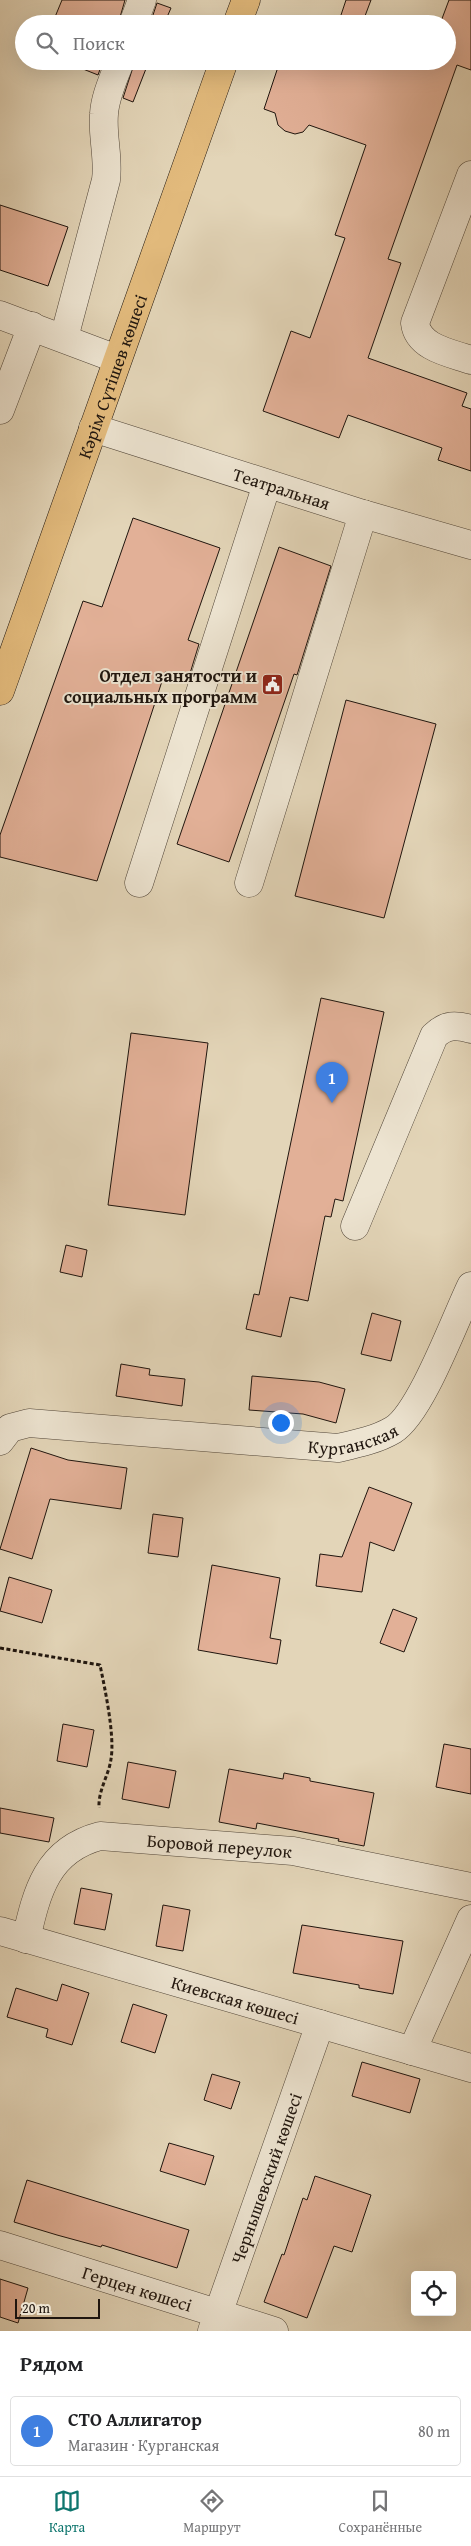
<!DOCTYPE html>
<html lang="ru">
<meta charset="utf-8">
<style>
:root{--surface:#fff;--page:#f2f2f2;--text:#202124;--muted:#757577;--line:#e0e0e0;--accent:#0f766e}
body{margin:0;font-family:"Gentium Book Plus",serif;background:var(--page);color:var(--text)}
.controls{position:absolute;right:15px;bottom:15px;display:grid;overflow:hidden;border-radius:5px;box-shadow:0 5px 20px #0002}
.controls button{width:45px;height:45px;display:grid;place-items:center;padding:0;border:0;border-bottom:1px solid var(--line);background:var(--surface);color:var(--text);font:25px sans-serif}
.scale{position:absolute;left:15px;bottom:12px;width:85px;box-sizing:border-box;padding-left:5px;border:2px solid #1f150e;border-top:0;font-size:14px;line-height:18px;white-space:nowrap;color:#1f150e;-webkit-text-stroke:4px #ede4d1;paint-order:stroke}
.you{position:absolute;left:280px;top:1422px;width:18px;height:18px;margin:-12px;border:4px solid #fff;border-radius:50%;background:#1a73e8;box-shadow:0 0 0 8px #1a73e833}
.badge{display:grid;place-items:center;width:32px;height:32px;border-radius:50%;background:var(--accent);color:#fff;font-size:16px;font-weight:700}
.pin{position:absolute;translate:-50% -41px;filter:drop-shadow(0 1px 2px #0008)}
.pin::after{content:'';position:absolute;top:26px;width:18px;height:15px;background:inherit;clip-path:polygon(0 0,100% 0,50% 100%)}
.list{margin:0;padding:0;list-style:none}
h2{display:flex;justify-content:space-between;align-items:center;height:65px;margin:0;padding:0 20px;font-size:21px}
h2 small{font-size:16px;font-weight:400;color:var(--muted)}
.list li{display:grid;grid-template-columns:32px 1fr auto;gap:15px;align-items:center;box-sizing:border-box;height:70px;margin:0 10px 10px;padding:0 10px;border:1px solid var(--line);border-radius:5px}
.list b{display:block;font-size:19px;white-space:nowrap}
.list p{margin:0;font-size:16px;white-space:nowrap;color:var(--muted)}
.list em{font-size:16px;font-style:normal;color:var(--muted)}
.icon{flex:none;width:28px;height:28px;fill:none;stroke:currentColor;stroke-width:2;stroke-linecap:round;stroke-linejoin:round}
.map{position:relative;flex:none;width:471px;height:2331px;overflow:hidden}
.search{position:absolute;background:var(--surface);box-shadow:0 5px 20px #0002;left:15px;right:15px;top:15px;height:55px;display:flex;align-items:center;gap:12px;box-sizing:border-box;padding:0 18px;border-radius:28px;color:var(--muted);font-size:19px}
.sheet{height:145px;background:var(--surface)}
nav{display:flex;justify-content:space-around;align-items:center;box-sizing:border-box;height:70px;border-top:1px solid var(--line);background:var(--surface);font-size:14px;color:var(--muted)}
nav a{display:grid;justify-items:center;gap:2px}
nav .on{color:var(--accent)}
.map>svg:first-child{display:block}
</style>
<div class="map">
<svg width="471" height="2331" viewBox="0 0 471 2331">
<rect width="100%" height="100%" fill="#e3d5b8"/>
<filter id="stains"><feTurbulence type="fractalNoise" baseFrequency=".004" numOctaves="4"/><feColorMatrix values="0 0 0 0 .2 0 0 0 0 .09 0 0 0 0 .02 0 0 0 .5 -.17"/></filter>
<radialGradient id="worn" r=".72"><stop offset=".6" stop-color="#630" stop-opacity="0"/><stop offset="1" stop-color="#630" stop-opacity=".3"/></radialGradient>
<g fill="#e2b097" stroke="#1f150e">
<polygon points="62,0 125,0 118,24 71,24 55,17"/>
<polygon points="346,0 371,0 362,24 339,21"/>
<polygon points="449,0 471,0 471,70 457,65 388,259 401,263 368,358 467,393 462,406 471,409 471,471 438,460 442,448 348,415 339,438 263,411 291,331 310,338 345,238 335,235 366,145 309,125 303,132 295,134 285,131 278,125 275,113 264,109 280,61 402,61 425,69 427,61 448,61 447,24 440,24"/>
<polygon points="157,3 171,8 164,24 150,24"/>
<polygon points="63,61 103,61 98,75"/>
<polygon points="135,61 149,61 133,102 123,98"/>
<polygon points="0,205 68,227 48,286 0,270"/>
<polygon points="133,518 220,548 188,640 199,644 188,680 165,672 97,881 0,857 0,835 83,601 102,607"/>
<polygon points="279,547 331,566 297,675 294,674 229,862 177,844"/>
<polygon points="346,700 436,724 384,918 295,896"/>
<polygon points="321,998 384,1012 343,1201 335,1199 331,1217 325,1216 308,1301 290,1297 281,1337 246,1329 254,1294 259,1295"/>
<polygon points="131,1033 208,1043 185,1215 108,1205"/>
<polygon points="66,1245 87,1250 82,1277 60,1272"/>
<polygon points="372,1313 401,1321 391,1361 361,1354"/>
<polygon points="121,1364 150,1369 149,1375 185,1379 182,1406 116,1396"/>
<polygon points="252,1376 319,1382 345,1389 336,1423 303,1414 249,1410"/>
<polygon points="31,1448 68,1460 127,1468 121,1509 50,1499 32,1559 0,1549"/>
<polygon points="369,1487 412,1503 394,1551 370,1542 362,1592 316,1586 320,1554 342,1557"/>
<polygon points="153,1514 183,1518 178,1557 148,1553"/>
<polygon points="212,1565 280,1578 270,1638 281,1640 277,1664 198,1650"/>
<polygon points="9,1577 52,1590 42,1623 0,1611"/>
<polygon points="393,1609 417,1618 404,1652 380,1643"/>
<polygon points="63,1724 94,1730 87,1767 57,1761"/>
<polygon points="444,1744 471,1749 471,1794 436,1787"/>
<polygon points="128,1762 176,1771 169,1808 122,1799"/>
<polygon points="229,1769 283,1779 284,1773 310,1778 310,1781 374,1793 364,1846 338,1841 339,1839 257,1823 256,1829 219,1822"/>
<polygon points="0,1808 54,1818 49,1842 0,1833"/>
<polygon points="81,1888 112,1894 105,1930 74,1924"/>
<polygon points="163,1905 190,1910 183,1951 156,1946"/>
<polygon points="302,1925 403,1941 393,1994 359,1988 359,1985 293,1973"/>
<polygon points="62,1984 89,1993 72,2045 46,2037 48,2029 7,2017 16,1988 57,2001"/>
<polygon points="133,2004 167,2015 155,2053 121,2042"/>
<polygon points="362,2062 420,2079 410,2113 352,2096"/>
<polygon points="212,2074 240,2082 231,2109 204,2100"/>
<polygon points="169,2143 214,2156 205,2185 160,2171"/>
<polygon points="315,2176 371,2195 352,2252 334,2246 307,2318 264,2302 282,2254 284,2255 303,2198 307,2200"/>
<polygon points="27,2180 189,2230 177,2268 102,2245 101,2247 57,2235 14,2222"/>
<polygon points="0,2279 28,2288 18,2323 0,2317"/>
</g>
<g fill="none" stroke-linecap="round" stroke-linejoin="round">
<defs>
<g id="minor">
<polyline points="133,24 142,0"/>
<path d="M 471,175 L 415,323 C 418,348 451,353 471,360"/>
<polyline points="0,315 117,359"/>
<path d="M 64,338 L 106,180 C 109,158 102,136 104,114 C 105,96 114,78 120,61"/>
<polyline points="0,410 32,326"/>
<path id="s1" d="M 93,428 L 363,514 L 471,545"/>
<polyline points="139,883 267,484"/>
<polyline points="249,883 363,514"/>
<path d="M 355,1226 L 434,1036 C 446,1024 456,1025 471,1029"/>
<path id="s2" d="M 0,1441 L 10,1428 L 29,1423 L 338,1448 C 356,1444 376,1440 393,1430 C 421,1413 455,1319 471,1286"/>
<path id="s3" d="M 0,1931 L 471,2068"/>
<path id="s4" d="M 26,1939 C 37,1891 47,1850 100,1836 L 293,1851 L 471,1887"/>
<polyline points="412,2051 471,1919"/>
<path id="s5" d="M 0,2245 L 274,2331"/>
<path id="s6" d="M 212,2331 L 320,2024"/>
</g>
<g id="major">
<polyline points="237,24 246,0"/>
<path id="s7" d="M 0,691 L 224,61"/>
</g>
</defs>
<use href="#minor" stroke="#504538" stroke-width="29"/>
<use href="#major" stroke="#1f150e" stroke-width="29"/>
<path stroke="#1f150e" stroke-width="3" stroke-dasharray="4 2.5" stroke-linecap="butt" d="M 0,1648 L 100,1665 C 105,1689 115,1736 111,1759 C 109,1775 98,1790 99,1808"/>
<use href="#minor" stroke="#ede4d1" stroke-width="28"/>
<use href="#major" stroke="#e2ba7c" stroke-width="28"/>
</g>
<defs>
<symbol id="civic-square" viewBox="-11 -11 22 22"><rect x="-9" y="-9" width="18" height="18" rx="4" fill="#8f2418" stroke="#ede4d1"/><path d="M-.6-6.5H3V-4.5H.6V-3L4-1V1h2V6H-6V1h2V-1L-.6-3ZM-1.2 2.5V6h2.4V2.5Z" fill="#fff"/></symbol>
</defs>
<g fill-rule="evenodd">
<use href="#civic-square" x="260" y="672" width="25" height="25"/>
</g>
<g text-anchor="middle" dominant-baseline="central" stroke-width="4" stroke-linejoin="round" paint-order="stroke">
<g font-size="18" fill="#1f150e" stroke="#ede4d1">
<text stroke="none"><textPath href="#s7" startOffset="334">Кәрім Сүтішев көшесі</textPath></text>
<text stroke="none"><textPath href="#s1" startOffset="198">Театральная</textPath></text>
<text stroke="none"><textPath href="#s2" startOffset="362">Курганская</textPath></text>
<text stroke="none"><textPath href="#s4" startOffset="255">Боровой переулок</textPath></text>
<text stroke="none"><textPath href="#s3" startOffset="245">Киевская көшесі</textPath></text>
<text stroke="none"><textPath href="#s6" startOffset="162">Чернышевский көшесі</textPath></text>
<text stroke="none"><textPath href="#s5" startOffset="144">Герцен көшесі</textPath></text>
</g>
<g font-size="18" font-weight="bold" fill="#1f150e" stroke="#ede4d1" text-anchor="end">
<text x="257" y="675">Отдел занятости и<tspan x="257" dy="21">социальных программ</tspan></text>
</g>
</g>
<rect width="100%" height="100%" filter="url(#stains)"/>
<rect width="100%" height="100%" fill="url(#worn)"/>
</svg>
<div class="controls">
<button><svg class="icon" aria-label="locate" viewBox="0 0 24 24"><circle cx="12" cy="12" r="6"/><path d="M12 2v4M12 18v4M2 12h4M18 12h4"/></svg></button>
</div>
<div class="scale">20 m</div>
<div class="you"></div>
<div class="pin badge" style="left:332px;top:1103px;background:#3f7fe0">1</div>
<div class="search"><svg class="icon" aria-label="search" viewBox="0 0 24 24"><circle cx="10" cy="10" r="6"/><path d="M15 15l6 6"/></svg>Поиск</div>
</div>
<section class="sheet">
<h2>Рядом<small></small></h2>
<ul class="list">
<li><span class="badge" style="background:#3f7fe0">1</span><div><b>СТО Аллигатор</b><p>Магазин · Курганская</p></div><em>80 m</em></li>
</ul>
</section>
<nav>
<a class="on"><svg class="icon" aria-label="map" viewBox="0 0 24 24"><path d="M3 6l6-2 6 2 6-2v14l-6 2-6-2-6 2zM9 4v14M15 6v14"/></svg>Карта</a>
<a><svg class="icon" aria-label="directions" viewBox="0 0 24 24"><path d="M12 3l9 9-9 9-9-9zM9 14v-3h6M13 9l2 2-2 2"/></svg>Маршрут</a>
<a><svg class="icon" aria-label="saved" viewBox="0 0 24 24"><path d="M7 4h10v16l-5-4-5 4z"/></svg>Сохранённые</a>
</nav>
